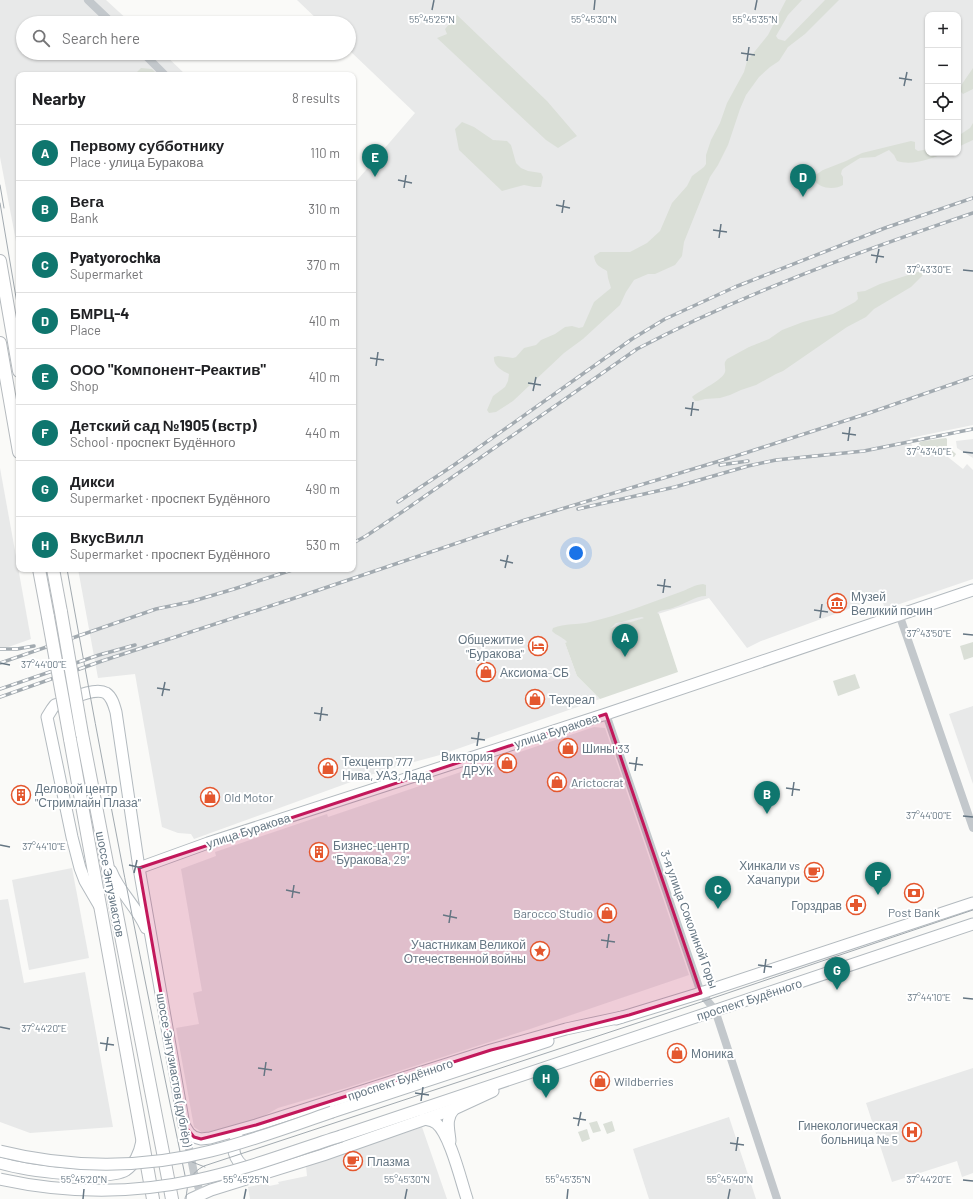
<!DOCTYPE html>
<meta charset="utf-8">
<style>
:root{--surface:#fff;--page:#f2f2f2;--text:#202124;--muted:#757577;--line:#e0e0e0;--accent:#0f766e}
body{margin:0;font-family:Barlow,sans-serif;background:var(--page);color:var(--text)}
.controls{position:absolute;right:12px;top:12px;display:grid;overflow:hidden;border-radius:8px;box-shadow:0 1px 3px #0004}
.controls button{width:36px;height:36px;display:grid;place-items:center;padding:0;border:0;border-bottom:1px solid var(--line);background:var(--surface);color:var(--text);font:20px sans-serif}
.you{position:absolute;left:576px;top:553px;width:14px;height:14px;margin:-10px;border:3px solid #fff;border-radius:50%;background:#1a73e8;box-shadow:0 0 0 6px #1a73e833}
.badge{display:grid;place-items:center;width:26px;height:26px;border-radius:50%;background:var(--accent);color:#fff;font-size:13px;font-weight:700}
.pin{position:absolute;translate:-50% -33px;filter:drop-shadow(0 1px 2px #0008)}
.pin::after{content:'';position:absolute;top:21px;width:14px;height:12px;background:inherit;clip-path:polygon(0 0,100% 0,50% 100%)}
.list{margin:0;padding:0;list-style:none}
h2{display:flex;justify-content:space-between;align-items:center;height:52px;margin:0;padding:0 16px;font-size:17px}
h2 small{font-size:13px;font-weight:400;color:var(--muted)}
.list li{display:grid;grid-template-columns:26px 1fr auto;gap:12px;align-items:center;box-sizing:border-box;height:56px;padding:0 16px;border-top:1px solid var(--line)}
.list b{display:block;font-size:15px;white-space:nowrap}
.list p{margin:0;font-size:13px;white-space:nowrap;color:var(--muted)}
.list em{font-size:13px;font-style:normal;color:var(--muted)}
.icon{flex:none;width:22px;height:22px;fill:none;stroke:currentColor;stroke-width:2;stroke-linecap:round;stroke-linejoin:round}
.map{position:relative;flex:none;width:973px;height:1199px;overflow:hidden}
.search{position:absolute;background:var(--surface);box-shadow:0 1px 3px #0004;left:16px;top:16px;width:340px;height:44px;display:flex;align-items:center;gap:10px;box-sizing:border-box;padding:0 14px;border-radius:22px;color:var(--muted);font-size:15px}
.panel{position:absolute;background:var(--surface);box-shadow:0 1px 3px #0004;left:16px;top:72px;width:340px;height:500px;border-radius:8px}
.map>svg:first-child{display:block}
</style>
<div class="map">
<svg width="973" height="1199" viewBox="0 0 973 1199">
<rect width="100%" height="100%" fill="#fafaf8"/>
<g fill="#e8e9e9" fill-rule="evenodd">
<polygon points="0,0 106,0 131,23 23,23 23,53 163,53 186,75 19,75 19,257 0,157"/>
<path d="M 297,0 L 973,0 L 973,425 L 910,438 L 913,450 L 926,450 L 938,453 L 948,457 L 963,469 L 967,464 L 973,470 L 973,579 L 885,609 L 881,597 L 761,641 L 747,648 L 709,598 L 565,643 L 577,676 L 600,699 L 440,755 L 388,769 L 359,779 L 194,839 L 191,834 L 178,833 L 162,827 L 135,674 L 98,678 L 78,569 L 353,569 L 353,185 L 415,113 L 349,50 L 349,23 L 321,23 ZM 928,15 L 958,15 L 958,153 L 928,153 Z"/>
<polygon points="973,439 973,458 957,448 956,441"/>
<polygon points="0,468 31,639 0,650"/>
<polygon points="973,706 973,784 949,714"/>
<polygon points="594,727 605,728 689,975 530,1029 346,1088 278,1108 255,1121 203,1133 194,1127 176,1028 199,1024 193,993 202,991 181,869 216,856 215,852 327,814 328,817"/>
<polygon points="72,868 89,958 29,970 12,880"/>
<polygon points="8,899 24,983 85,972 113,1127 30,1133 0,1122 0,900"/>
<polygon points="973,1068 973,1173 962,1177 957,1161 892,1182 866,1103"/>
<polygon points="729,1117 756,1199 649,1199 633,1149"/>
<polygon points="422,1127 447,1199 250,1199 248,1187 268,1183 269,1186 279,1184 278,1182 307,1176 306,1166"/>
</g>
<g fill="#dadfd7" fill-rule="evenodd">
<path d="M 786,0 L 802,0 L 788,15 L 776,36 L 778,39 L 785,41 L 825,0 L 839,0 L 805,34 L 788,47 L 779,61 L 770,67 L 759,77 L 746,95 L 740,109 L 728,145 L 718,165 L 710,177 L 684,242 L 682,256 L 675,265 L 655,274 L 648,274 L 634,280 L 626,292 L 620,305 L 583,339 L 564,353 L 513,401 L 496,412 L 489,413 L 487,410 L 493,396 L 505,387 L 508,381 L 509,374 C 502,371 493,366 494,357 L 498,356 L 513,358 L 516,357 L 524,348 L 536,345 L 541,340 L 555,334 L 565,327 L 572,326 L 579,328 L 583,327 L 594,302 L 611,288 L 608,278 L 607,271 C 600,267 595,265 594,256 L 600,252 L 630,252 L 647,243 L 660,231 L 672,203 L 687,186 L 692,176 L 704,167 L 706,164 L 706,155 L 711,140 L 720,123 L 727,103 L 744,72 L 747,61 L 768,35 Z"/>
<polygon points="457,15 547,101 577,136 558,148 546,140 437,38 447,34 445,29"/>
<polygon points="141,68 152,69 158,75 134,75"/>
<polygon points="973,68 973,89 963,94 960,91 962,84"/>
<polygon points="462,122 474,127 493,140 507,141 511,145 516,163 521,168 528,171 541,173 543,177 541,187 534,187 524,185 502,191 459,150 455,129"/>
<polygon points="973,123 973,140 958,147 958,136 970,128"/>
<path d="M 911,141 L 915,142 L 915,149 L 918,151 L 928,149 L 928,153 L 945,153 C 931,159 912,166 897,161 L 894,155 L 889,150 L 875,157 L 860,158 L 844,168 L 842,170 L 841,174 L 843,177 L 843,185 C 835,190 818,189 814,179 L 814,176 L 823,170 L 846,161 L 862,153 Z"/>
<path d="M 921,271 L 924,274 L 911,287 L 874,309 L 866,317 L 847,327 L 783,371 L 776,374 L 756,385 L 741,390 L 730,395 L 720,398 L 705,399 L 698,401 L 695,401 L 692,397 C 699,391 724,379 725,372 C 726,369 724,365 725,362 L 727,359 L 749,347 L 769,339 L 782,330 L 803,322 L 833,314 L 855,302 L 858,299 L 857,292 L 865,291 L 880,284 Z"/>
<polygon points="946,438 947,439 947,446 956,454 954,457 937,448 923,447 918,445 920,442 923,441"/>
<path d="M 703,584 L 706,585 L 706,596 C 695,596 685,604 675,607 C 669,610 661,609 657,613 L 659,614 L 678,672 L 600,699 L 577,676 L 565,643 L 567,642 C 563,637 557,636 552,631 L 553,628 C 565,623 578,625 590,622 C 621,615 652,602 683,591 C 690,588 695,585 703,584 ZM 642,617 L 644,618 L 611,628 L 616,623 C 625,622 633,618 642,617 Z"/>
<polygon points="973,642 973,657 964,660 960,646"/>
<polygon points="855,674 860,688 838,696 833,681"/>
<polygon points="597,1121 601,1131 593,1133 589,1123"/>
<polygon points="612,1121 615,1131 607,1134 603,1124"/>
<polygon points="587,1129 590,1139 582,1142 578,1132"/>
</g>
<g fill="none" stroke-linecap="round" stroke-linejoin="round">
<defs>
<g id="secondary">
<polyline points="139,868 208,843 606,714 973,590"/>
<path d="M 111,871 C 119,892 137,907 146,928"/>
<path d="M 99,905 L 85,881 L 80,868 L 72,837 L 47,717 L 52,709 L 55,705 C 67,701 94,686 106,693 C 112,697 114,705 116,712 L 139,868 L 184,1125 L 189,1133 L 194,1137 L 201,1139 L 210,1138 L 256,1125 L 491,1050 L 566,1029 L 622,1017"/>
<polyline points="616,1019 701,993 973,903"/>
<polyline points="332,1112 548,1041"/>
<path d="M 424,1119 C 428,1120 432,1120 436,1123 C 450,1134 461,1181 467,1199"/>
<path d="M 237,1136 C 229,1152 237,1165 252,1171"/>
<polyline points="341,1136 973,924"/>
<path d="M 450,1141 C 449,1129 445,1119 454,1109"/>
<path d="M 0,1163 C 23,1170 107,1182 126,1170 C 135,1164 140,1151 142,1141"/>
<polyline points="191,1199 211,1190 323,1155 454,1109 493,1091"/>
</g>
<g id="primary">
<polyline points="0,261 19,371"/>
<polyline points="0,343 19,452"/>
<polyline points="39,569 48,617"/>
<polyline points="53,569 61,612"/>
<polyline points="82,734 172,1199"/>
<polyline points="70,739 153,1199"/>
</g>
</defs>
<use href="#secondary" stroke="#b3babf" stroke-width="13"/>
<use href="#primary" stroke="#b5babe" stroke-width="14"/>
<g stroke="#c3c8cc" stroke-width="8">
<polyline points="88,0 112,23"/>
<polyline points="143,53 165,75"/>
<polyline points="899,614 973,828"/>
<polyline points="606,714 701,993 715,1010 777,1199"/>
<polyline points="185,1128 194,1173 202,1199"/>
</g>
<use href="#secondary" stroke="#fff" stroke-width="11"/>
<use href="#primary" stroke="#fff" stroke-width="12"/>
<g stroke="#a2aab0" stroke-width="1">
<polyline points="0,185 4,208"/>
<polyline points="0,203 19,315"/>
<path d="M 67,569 C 104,775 144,981 187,1185"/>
<polyline points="180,1152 192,1162 205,1167"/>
<path d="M 186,1199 C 187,1184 190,1173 204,1166 L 707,1000 L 973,910"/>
</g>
<defs>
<g id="rail">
<polyline points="720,465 748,461"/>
<polyline points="398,502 454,465 632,339 665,319 735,287 885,228 973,198"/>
<polyline points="578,509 675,487 748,466 776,460 864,451 973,429"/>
<path d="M 353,543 L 366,536 L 405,510 L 637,349 C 744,293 859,252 973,213"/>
<polyline points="0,649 17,649 34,646"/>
<polyline points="0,663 156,609 190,602 234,589 295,569"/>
<polyline points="0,689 99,655 135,645"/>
<polyline points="0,697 102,661 307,594 525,520 736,456 872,412 973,377"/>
</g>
</defs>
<use href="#rail" stroke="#a2aab0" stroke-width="3.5"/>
<use href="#rail" stroke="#fff" stroke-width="2" stroke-dasharray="6" stroke-linecap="butt"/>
<defs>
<g id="secondary-bridge">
<path d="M 0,1151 C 68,1168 143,1169 211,1151 C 252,1141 292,1126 332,1112"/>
<path d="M 0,1179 C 64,1193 132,1194 196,1180 C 245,1170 293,1151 341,1136"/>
</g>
<g id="primary-bridge">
<polyline points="61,612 82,734"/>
<polyline points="48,617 70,739"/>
</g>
</defs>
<use href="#secondary-bridge" stroke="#b3babf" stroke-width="13" stroke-linecap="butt"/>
<use href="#primary-bridge" stroke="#b5babe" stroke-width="14" stroke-linecap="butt"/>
<use href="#secondary-bridge" stroke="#fff" stroke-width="11"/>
<use href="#primary-bridge" stroke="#fff" stroke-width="12"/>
</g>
<path fill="#c2185b" fill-opacity="0.2" stroke="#c2185b" stroke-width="3" stroke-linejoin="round" d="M 606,714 L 701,993 L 629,1015 L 491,1050 L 256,1125 L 201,1139 L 194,1137 L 184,1125 L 139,868 Z"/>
<path fill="none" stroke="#657683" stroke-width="1.5" d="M 432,10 L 434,0M 594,10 L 595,0M 755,10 L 757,0M 741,53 L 755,55M 747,61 L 749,47M 899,78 L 912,80M 904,86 L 907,72M 398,180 L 412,183M 404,188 L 406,175M 556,205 L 570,208M 562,213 L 564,200M 713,230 L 727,232M 719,238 L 721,224M 871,255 L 884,257M 876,263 L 879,249M 963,270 L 973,271M 370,358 L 384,360M 376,366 L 378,352M 528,383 L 541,385M 533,391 L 536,377M 685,408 L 699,410M 691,416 L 693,402M 842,433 L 856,435M 848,441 L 850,427M 963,452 L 973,453M 500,560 L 513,563M 505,568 L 508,555M 657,585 L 671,587M 663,593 L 665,579M 814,610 L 828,612M 820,618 L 822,604M 963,634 L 973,635M 0,663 L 10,665M 157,688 L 170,690M 162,696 L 165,682M 314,713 L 328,715M 320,721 L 322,707M 471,738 L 485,740M 477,746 L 479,732M 629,763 L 643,765M 635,771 L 637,757M 786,788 L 800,790M 792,796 L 794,782M 963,816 L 973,817M 0,845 L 10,847M 129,865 L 142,868M 134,873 L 137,860M 286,890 L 300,893M 292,898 L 294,885M 443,915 L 457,918M 449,923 L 451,910M 601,940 L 615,942M 607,948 L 609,934M 758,965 L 772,967M 764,973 L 766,959M 963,998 L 973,999M 0,1027 L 10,1029M 100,1043 L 114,1045M 106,1051 L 108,1037M 258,1068 L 272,1070M 264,1076 L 266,1062M 415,1093 L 429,1095M 421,1101 L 423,1087M 573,1118 L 586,1120M 578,1126 L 581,1112M 730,1143 L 744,1145M 736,1151 L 738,1137M 963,1180 L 973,1181M 83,1199 L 84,1189M 244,1199 L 246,1189M 405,1199 L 407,1189M 567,1199 L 568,1189M 728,1199 L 730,1189"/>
<defs>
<symbol id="museum-ring" viewBox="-11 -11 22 22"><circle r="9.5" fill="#fff" stroke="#e4572e" stroke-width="1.5"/><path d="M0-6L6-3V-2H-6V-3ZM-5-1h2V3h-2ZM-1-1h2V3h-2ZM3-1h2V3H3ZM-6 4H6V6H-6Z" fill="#e4572e"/></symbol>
<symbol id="hotel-ring" viewBox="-11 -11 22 22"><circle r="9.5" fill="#fff" stroke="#e4572e" stroke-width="1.5"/><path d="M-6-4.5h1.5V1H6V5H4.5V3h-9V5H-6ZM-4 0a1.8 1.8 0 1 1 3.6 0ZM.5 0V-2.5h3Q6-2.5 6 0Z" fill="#e4572e"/></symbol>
<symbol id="shop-ring" viewBox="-11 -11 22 22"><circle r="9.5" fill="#fff" stroke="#e4572e" stroke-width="1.5"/><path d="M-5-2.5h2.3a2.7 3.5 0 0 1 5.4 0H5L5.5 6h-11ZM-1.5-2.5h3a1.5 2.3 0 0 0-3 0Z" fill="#e4572e"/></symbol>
<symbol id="building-ring" viewBox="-11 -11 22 22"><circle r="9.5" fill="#fff" stroke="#e4572e" stroke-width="1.5"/><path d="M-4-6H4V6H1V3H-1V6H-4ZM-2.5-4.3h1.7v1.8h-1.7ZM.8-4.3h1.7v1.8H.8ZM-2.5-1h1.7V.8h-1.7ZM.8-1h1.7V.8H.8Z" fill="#e4572e"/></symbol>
<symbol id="cafe-ring" viewBox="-11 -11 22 22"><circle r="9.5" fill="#fff" stroke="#e4572e" stroke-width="1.5"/><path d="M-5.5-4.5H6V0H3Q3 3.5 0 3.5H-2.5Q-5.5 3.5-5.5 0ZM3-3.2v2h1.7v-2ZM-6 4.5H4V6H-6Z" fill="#e4572e"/></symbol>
<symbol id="bank-ring" viewBox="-11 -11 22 22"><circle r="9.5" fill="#fff" stroke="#e4572e" stroke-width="1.5"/><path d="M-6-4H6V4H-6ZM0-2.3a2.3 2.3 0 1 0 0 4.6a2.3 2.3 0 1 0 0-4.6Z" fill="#e4572e"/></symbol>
<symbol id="pharmacy-ring" viewBox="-11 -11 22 22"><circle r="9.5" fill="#fff" stroke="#e4572e" stroke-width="1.5"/><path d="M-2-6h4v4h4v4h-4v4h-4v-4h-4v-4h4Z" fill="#e4572e"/></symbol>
<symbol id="sight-ring" viewBox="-11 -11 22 22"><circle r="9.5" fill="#fff" stroke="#e4572e" stroke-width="1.5"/><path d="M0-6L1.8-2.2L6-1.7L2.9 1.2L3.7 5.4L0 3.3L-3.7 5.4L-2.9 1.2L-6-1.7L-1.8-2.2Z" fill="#e4572e"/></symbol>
<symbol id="hospital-ring" viewBox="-11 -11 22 22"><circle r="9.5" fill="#fff" stroke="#e4572e" stroke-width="1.5"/><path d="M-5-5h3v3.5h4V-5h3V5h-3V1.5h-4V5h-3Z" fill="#e4572e"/></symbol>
</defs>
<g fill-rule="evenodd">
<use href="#museum-ring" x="826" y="592" width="22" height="22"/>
<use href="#hotel-ring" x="527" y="635" width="22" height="22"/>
<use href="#shop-ring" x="475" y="661" width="22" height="22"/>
<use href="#shop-ring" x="524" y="688" width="22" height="22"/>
<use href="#shop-ring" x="557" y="737" width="22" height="22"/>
<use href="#shop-ring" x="496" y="752" width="22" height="22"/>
<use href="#shop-ring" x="317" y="757" width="22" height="22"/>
<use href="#shop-ring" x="546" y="771" width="22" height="22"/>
<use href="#building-ring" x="10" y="784" width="22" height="22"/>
<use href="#shop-ring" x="199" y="786" width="22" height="22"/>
<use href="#building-ring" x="308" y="841" width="22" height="22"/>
<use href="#cafe-ring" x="803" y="861" width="22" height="22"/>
<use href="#bank-ring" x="903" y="882" width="22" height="22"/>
<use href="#pharmacy-ring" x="845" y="894" width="22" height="22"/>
<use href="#shop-ring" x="596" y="902" width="22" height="22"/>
<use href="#sight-ring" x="529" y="940" width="22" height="22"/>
<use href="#shop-ring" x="666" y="1042" width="22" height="22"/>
<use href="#shop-ring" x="589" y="1070" width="22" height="22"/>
<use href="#hospital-ring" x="901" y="1121" width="22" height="22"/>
<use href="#cafe-ring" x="342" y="1150" width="22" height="22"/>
</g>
<g text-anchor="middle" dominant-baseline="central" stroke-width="4" stroke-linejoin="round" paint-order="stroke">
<g font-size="12" fill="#657683" stroke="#fff" text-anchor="start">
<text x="851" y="596">Музей<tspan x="851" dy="14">Великий почин</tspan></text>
<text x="524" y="639" text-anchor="end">Общежитие<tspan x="524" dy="14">"Буракова"</tspan></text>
<text x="500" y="672">Аксиома-СБ</text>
<text x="549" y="699">Техреал</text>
<text x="582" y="748">Шины 33</text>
<text x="493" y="756" text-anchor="end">Виктория<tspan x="493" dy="14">ДРУК</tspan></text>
<text x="342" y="761">Техцентр 777<tspan x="342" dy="14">Нива, УАЗ, Лада</tspan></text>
<text x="571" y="782">Arictocrat</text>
<text x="35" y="788">Деловой центр<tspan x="35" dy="14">"Стримлайн Плаза"</tspan></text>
<text x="224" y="797">Old Motor</text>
<text x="333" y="845">Бизнес-центр<tspan x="333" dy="14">"Буракова, 29"</tspan></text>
<text x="800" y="865" text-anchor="end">Хинкали vs<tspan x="800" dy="14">Хачапури</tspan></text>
<text x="842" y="905" text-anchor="end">Горздрав</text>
<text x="914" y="912" text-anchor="middle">Post Bank</text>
<text x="593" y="913" text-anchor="end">Barocco Studio</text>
<text x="526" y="944" text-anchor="end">Участникам Великой<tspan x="526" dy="14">Отечественной войны</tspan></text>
<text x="691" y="1053">Моника</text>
<text x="614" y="1081">Wildberries</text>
<text x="898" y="1125" text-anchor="end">Гинекологическая<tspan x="898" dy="14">больница № 5</tspan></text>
<text x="367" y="1161">Плазма</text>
</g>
<g font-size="12" fill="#657683" stroke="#fff">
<text transform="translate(556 730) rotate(-18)">улица Буракова</text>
<text transform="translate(248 830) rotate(-18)">улица Буракова</text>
<text transform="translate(111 884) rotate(79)">шоссе Энтузиастов</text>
<text transform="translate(690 919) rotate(70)">3-я улица Соколиной Горы</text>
<text transform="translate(749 999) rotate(-18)">проспект Будённого</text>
<text transform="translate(175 1070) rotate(80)">шоссе Энтузиастов (дублёр)</text>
<text transform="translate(400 1079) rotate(-18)">проспект Будённого</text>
</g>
</g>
<g font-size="10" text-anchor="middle" fill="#657683" stroke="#fff" stroke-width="4" stroke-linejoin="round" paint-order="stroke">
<text x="432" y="23">55°45'25"N</text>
<text x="594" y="23">55°45'30"N</text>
<text x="755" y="23">55°45'35"N</text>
<text x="929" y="273">37°43'30"E</text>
<text x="929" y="455">37°43'40"E</text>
<text x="929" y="637">37°43'50"E</text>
<text x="44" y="668">37°44'00"E</text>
<text x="929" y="819">37°44'00"E</text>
<text x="44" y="850">37°44'10"E</text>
<text x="929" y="1001">37°44'10"E</text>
<text x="44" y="1032">37°44'20"E</text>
<text x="84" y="1183">55°45'20"N</text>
<text x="246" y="1183">55°45'25"N</text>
<text x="407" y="1183">55°45'30"N</text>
<text x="568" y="1183">55°45'35"N</text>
<text x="730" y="1183">55°45'40"N</text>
<text x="929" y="1183">37°44'20"E</text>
</g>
</svg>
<div class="controls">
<button>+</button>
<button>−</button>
<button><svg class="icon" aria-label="locate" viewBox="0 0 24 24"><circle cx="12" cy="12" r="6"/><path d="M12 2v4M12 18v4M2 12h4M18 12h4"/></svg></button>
<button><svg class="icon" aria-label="layers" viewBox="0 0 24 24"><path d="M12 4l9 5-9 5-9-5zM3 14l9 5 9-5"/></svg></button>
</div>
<div class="you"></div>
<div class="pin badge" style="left:625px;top:657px">A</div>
<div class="pin badge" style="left:767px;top:814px">B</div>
<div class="pin badge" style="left:718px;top:909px">C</div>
<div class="pin badge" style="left:803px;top:197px">D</div>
<div class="pin badge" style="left:375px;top:177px">E</div>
<div class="pin badge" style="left:878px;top:895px">F</div>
<div class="pin badge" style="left:837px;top:990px">G</div>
<div class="pin badge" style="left:546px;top:1098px">H</div>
<div class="search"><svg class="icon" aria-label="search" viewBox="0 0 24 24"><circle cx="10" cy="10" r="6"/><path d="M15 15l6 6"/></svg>Search here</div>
<section class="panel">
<h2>Nearby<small>8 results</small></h2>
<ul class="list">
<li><span class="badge">A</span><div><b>Первому субботнику</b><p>Place · улица Буракова</p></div><em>110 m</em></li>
<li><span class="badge">B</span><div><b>Вега</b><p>Bank</p></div><em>310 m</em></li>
<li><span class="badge">C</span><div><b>Pyatyorochka</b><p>Supermarket</p></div><em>370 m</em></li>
<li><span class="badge">D</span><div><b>БМРЦ-4</b><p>Place</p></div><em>410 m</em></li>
<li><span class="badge">E</span><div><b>ООО &quot;Компонент-Реактив&quot;</b><p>Shop</p></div><em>410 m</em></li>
<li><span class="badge">F</span><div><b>Детский сад №1905 (встр)</b><p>School · проспект Будённого</p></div><em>440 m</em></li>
<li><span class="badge">G</span><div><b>Дикси</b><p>Supermarket · проспект Будённого</p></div><em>490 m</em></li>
<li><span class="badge">H</span><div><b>ВкусВилл</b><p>Supermarket · проспект Будённого</p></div><em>530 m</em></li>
</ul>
</section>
</div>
